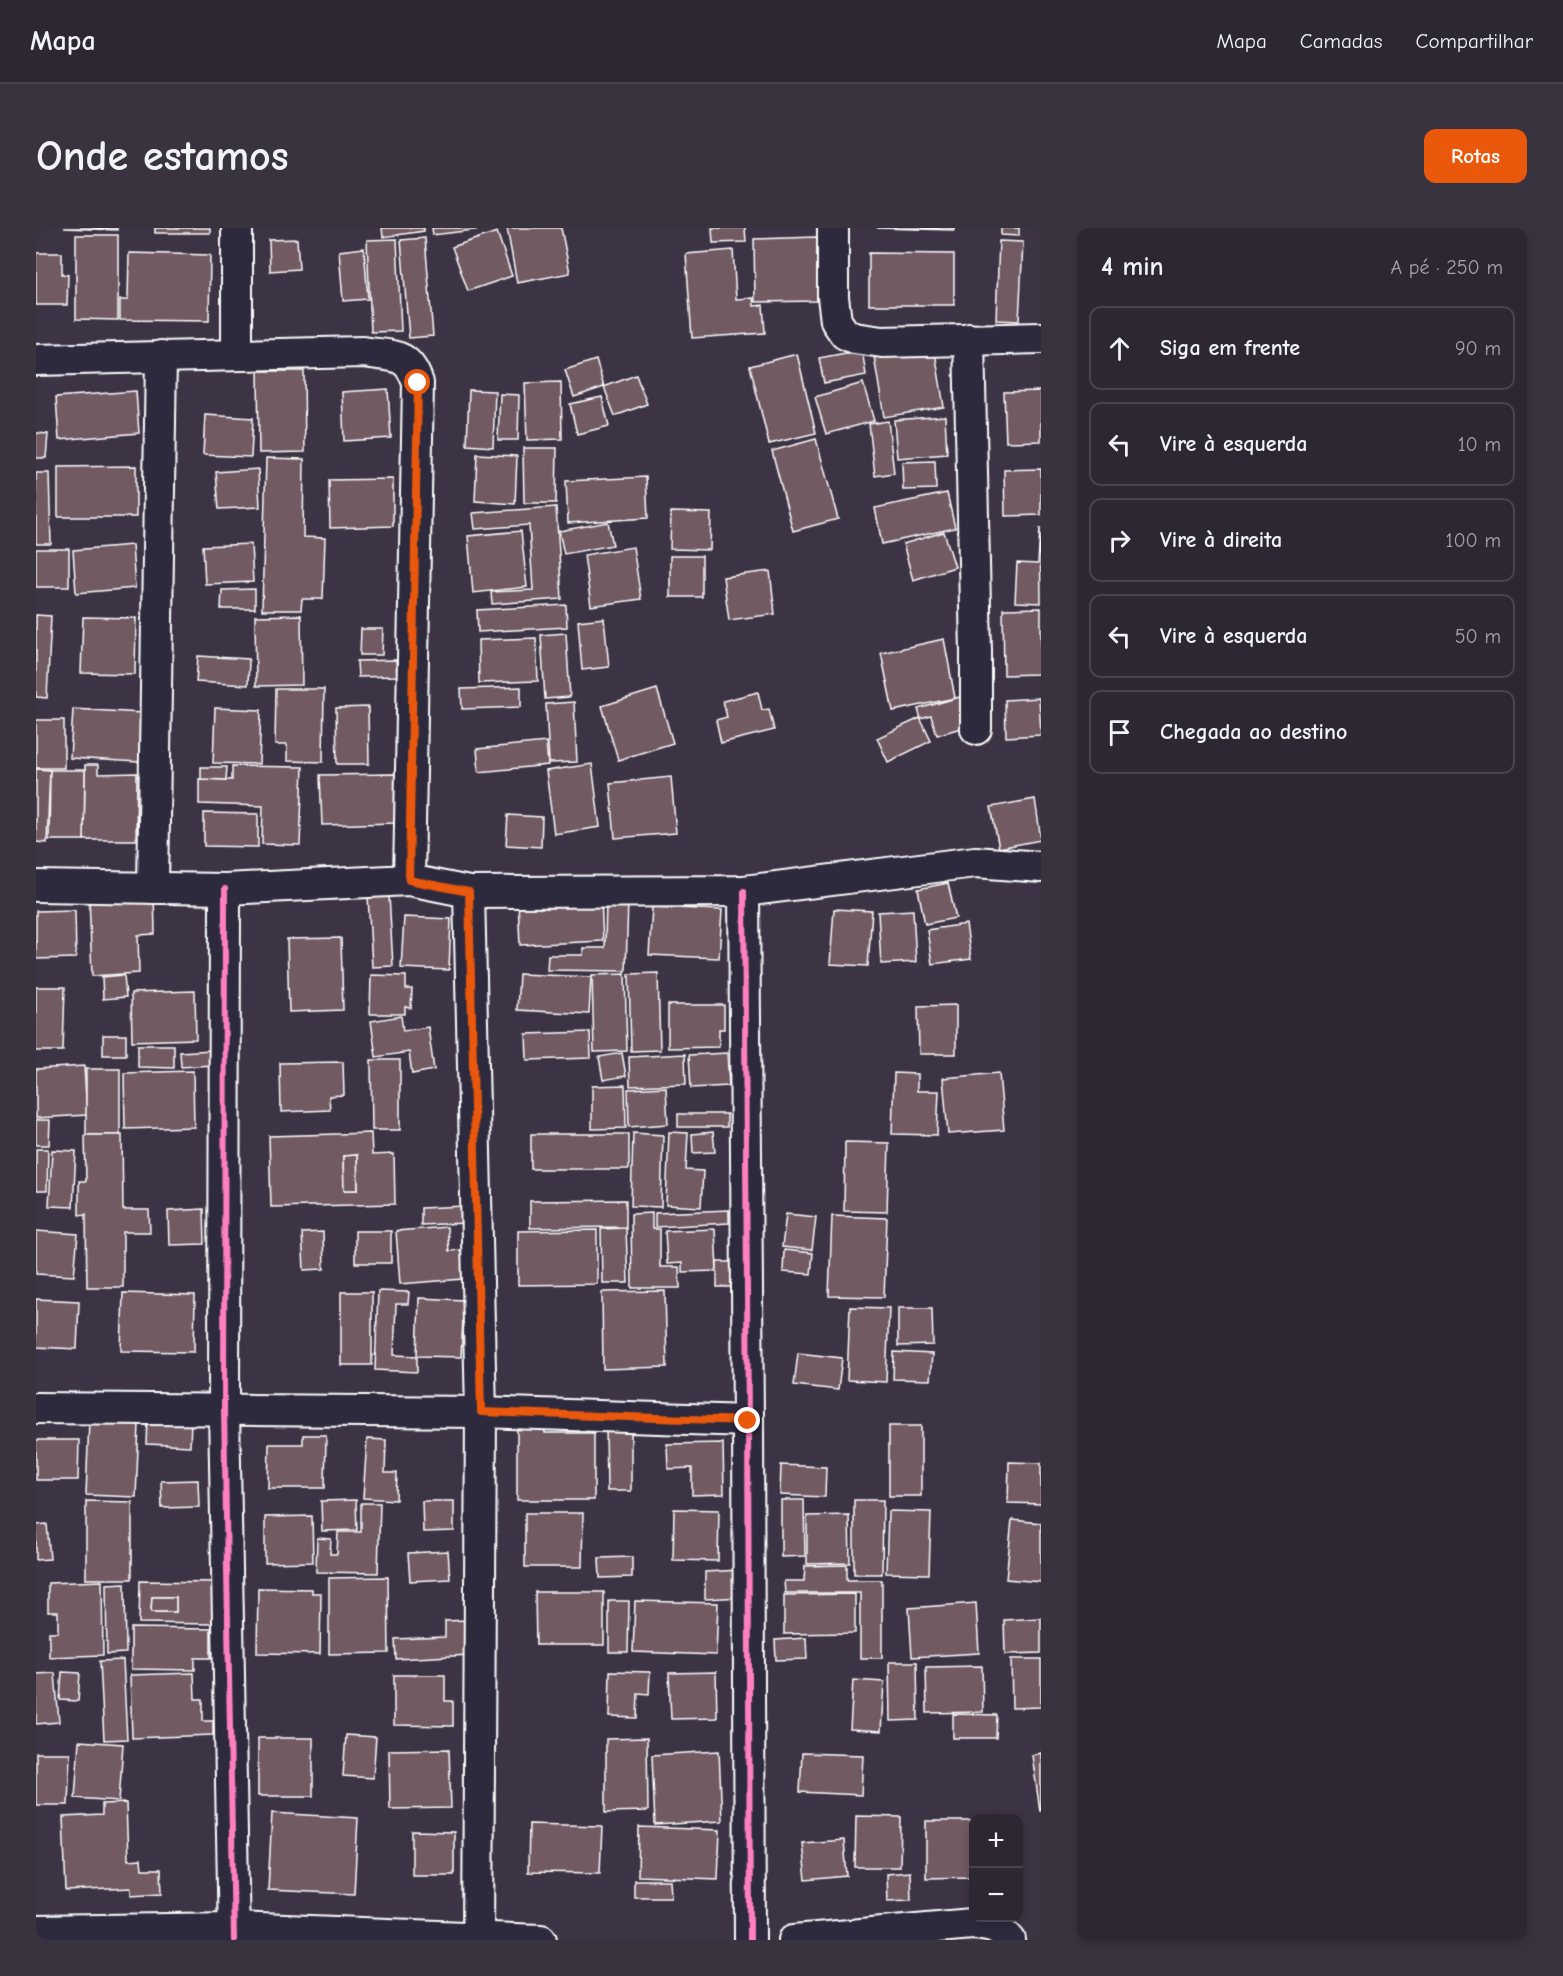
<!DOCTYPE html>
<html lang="pt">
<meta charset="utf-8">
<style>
:root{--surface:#2d2734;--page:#393340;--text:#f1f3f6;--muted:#a7a5ac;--line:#48444f;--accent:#ea580c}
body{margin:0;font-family:"Comic Neue",sans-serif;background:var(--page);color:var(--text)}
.controls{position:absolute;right:18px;bottom:18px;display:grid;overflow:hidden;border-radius:12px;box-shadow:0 3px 9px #0003}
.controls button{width:54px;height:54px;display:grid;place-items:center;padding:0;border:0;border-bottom:2px solid var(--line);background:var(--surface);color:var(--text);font:30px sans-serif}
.stop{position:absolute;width:18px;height:18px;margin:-14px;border:4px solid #ea580c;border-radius:50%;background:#fff}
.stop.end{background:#ea580c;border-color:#fff;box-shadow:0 2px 6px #0008}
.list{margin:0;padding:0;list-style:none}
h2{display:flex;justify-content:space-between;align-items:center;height:78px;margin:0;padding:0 24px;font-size:26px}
h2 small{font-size:20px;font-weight:400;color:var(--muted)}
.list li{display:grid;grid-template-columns:39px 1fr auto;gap:18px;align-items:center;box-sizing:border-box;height:84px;margin:0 12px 12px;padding:0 12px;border:2px solid var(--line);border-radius:12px}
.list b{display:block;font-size:22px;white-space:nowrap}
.list em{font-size:20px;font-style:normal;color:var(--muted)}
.icon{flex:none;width:33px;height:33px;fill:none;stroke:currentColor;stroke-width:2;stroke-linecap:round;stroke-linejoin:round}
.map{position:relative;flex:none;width:1005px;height:1712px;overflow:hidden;border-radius:12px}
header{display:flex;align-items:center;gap:36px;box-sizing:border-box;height:84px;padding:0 30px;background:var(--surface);border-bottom:2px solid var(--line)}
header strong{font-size:28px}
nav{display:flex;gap:33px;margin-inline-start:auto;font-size:21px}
.intro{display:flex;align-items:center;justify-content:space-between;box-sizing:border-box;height:144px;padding:0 36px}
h1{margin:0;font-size:42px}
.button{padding:15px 27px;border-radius:12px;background:var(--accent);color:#fff;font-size:21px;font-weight:700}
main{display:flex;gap:36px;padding:0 36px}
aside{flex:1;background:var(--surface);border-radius:12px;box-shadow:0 3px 9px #0003}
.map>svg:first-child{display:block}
</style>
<header>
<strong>Mapa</strong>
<nav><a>Mapa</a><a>Camadas</a><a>Compartilhar</a></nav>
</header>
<div class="intro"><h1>Onde estamos</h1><a class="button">Rotas</a></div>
<main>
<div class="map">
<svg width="1005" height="1712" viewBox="0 0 1005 1712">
<rect width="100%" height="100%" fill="#3c3445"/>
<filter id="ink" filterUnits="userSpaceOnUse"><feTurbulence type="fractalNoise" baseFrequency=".0167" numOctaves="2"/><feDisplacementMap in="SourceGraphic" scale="12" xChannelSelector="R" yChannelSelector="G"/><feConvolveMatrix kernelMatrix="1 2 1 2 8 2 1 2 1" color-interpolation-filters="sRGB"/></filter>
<g filter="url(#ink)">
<g fill="#725a63" stroke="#fff" stroke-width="1.5" fill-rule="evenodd">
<polygon points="28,0 81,0 81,2"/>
<rect x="119" y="0" width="55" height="5"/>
<polygon points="346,0 388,0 388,3 347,9"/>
<polygon points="396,0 445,0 445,1 397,7"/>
<polygon points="471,0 525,0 534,45 481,55"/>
<polygon points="676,0 709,0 710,14 677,15"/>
<polygon points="841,0 918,0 918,2"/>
<polygon points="965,0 983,0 983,8 965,7"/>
<polygon points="461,4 476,48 432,63 416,19"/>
<polygon points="40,7 82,7 82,92 40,91"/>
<polygon points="781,9 781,73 719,74 718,11"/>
<polygon points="389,10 397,108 373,110 365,12"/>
<polygon points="261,11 263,41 234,43 233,12"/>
<polygon points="361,11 365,103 335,104 331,12"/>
<polygon points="963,13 987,14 983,93 960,92"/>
<polygon points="328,20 332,71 307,73 303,23"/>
<polygon points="697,22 700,71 717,70 718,78 727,77 729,105 656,110 650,26"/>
<polygon points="0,25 26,25 26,46 32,47 31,77 0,77"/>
<polygon points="93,25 174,27 173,93 84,92 84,72 92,72"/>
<polygon points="833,25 918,26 918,77 833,77"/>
<polygon points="898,118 908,179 848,189 838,128"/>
<polygon points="826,122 830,147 788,155 783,130"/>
<polygon points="761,126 780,205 733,216 714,138"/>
<polygon points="560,132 568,159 538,169 529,142"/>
<polygon points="222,143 268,143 269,224 223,225"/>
<polygon points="600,147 611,176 579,188 568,159"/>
<polygon points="525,154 526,211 491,212 489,155"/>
<polygon points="827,155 838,193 790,206 779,169"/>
<polygon points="352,161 355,210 308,213 306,164"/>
<polygon points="433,162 459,163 457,219 431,217"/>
<polygon points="100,163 103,205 23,212 20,169"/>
<polygon points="1005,163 1005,213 970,214 968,164"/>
<polygon points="464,166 483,167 482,212 462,212"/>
<polygon points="566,169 573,198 541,206 534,176"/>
<polygon points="169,187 217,190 215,229 167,227"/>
<polygon points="909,188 911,226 861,230 858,192"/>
<polygon points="852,193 858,245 839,248 833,196"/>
<polygon points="0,205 12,206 10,230 0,230"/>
<polygon points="780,211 802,291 757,303 736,223"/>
<polygon points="487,220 521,220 520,275 488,275"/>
<polygon points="441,226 481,228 479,276 439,273"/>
<polygon points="230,230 268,231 267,309 289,310 287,371 266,371 265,382 226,382"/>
<polygon points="899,233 900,261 867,262 866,234"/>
<polygon points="100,238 100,289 22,289 22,239"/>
<polygon points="222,241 224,279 183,281 180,244"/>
<polygon points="1005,241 1005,287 969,288 968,242"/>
<polygon points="0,245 13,245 15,316 0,316"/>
<polygon points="610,249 612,290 532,295 530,253"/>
<polygon points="357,251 357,298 294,300 293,252"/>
<polygon points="911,265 919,300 846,316 839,280"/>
<polygon points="520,279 526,371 456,376 455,364 497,362 493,297 439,301 437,285"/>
<polygon points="635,284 675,285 674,322 634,321"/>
<polygon points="572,294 577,317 528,326 523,303"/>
<polygon points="1004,300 1005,375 979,374 981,335 1002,336"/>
<polygon points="485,303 491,359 437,365 432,308"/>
<polygon points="908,304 919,339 877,352 867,316"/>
<polygon points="215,316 217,354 169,356 167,318"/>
<polygon points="96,317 99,360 40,365 37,322"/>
<polygon points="597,319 605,371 555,378 548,327"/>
<rect x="0" y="321" width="33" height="38"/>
<rect x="634" y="328" width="32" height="41"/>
<polygon points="734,343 739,386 693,392 687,349"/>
<polygon points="219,361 219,381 185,381 186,362"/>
<polygon points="530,377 531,399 442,404 441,382"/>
<polygon points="1005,380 1005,446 968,447 967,381"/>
<polygon points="0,387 15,388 11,470 0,469"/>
<polygon points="265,387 266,457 220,458 219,388"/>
<polygon points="47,389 100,390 99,446 45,445"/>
<polygon points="568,390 573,439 546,442 542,393"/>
<polygon points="325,401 347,401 346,427 324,427"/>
<polygon points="530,405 534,469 509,471 505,407"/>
<polygon points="500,410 502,453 443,455 442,412"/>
<polygon points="908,411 919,470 857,483 845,425"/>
<polygon points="162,428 213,431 212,457 160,454"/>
<polygon points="360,432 361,448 322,449 321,433"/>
<polygon points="485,459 485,479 426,481 425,461"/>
<polygon points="240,461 288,461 287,534 251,533 251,517 239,517"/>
<polygon points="621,461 637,515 582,532 566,478"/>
<polygon points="722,464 726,482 733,481 738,502 685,515 680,492 691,489 687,473"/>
<polygon points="927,468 935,497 901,507 895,488 885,491 882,481"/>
<polygon points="1003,470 1005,507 970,509 969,472"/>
<polygon points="538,474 541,534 513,535 510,476"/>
<polygon points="332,479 333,536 301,536 300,480"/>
<polygon points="179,480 225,482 223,536 177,535"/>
<polygon points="37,481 106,485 103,534 34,530"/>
<polygon points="884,490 895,513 852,534 841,510"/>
<rect x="0" y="492" width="28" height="48"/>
<polygon points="510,514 512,537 443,544 441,521"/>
<polygon points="556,536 564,599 518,606 510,543"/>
<polygon points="49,537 62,537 62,546 101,545 100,612 48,612"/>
<polygon points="196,538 267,539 264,617 226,616 227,578 163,576 163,551 196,552"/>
<polygon points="165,539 191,539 190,552 165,551"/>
<polygon points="0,541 14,542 11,615 0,614"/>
<polygon points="14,542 49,542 48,612 13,612"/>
<polygon points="359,546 360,595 286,597 284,547"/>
<polygon points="635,549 640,605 579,610 574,555"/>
<polygon points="999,571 1005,612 963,620 955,579"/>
<polygon points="168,585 222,586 222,619 168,618"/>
<polygon points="472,587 506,589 505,619 470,617"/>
<polygon points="912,655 920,690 889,696 882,661"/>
<polygon points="118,666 119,706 102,707 103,745 56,748 53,669"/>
<polygon points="353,667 357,738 336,739 332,668"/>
<polygon points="565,669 567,713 484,717 482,673"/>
<polygon points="570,670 592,671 590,743 511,742 512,727 547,727 547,720 569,720"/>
<polygon points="616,679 686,682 683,730 613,727"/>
<polygon points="798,681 836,683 832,738 794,736"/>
<polygon points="39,682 40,730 0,731 0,683"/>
<polygon points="877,682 880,734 845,736 842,684"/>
<polygon points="368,689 415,691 413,742 365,740"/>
<polygon points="930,696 935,731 896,736 891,702"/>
<polygon points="305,710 307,782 253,784 251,711"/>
<polygon points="622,745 624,822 595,823 593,746"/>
<polygon points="483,746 555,749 553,786 481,782"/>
<polygon points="589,746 591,823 558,824 556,747"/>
<polygon points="88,747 90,769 67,771 66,749"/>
<polygon points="335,747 370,748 370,761 376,761 375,780 369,779 369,786 334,786"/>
<polygon points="0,759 29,759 27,823 0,823"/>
<polygon points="159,763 160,811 96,813 95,765"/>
<polygon points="632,777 688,777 688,801 683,801 683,819 632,820"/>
<polygon points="920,777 920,826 883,826 882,778"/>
<polygon points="365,788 367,803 392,799 398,842 376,846 373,824 340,829 335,793"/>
<polygon points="554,804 555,830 491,832 490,806"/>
<rect x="67" y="807" width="23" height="20"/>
<polygon points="102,817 138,817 138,840 102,839"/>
<polygon points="176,822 177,837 145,839 144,824"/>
<polygon points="586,825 590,848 567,852 563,829"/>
<polygon points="691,825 693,858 655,860 653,827"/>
<polygon points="649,826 650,856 594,858 593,829"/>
<polygon points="335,832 364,832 364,902 336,902"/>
<polygon points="307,834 308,867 293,868 294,882 245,884 244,835"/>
<polygon points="48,838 51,887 0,890 0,841"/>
<rect x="50" y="841" width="34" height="66"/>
<polygon points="157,843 158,899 89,901 88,845"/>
<polygon points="858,845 881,846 881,863 903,863 901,907 856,906"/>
<polygon points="963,845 968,902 912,906 907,850"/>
<polygon points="589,857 590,900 556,901 556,858"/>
<polygon points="630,859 632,896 593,899 592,861"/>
<rect x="642" y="886" width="49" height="13"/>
<polygon points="0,892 14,892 13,917 0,917"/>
<polygon points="633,904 652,905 650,942 667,943 665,979 630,977"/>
<polygon points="677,904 679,924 657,925 656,906"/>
<path d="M 335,905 L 336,927 L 358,926 L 359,976 L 235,979 L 233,908 ZM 321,927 L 322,962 L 308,962 L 307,928 Z"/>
<polygon points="597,905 627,907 625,979 595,978"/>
<rect x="495" y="906" width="98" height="35"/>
<polygon points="49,907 86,907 87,982 113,982 114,1004 87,1004 87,1059 51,1059 50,986 43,987 43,953 50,953"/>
<polygon points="809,914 853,915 851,984 808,983"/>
<polygon points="0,921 12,921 11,963 0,963"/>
<polygon points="16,922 40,923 37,979 13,978"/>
<polygon points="321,927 322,962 308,962 307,928"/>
<polygon points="590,972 590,999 494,1000 494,973"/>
<polygon points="429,978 430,995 385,997 385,980"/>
<polygon points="168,981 169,1016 133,1017 132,983"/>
<polygon points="693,982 693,995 619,999 619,985"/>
<polygon points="616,985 616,1001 624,1001 624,1039 643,1039 644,1060 596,1060 595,986"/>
<polygon points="750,986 780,989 776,1022 746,1019"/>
<polygon points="796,988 851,990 848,1069 793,1068"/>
<polygon points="411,999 413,1023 425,1022 427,1051 364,1056 360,1003"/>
<polygon points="590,1000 592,1055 566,1055 565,1001"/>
<polygon points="679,1001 681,1043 646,1044 646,1035 631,1036 629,1003"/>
<polygon points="561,1002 561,1056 482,1057 482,1003"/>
<polygon points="0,1003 42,1006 38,1048 0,1046"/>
<rect x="319" y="1003" width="36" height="32"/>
<polygon points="287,1004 288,1041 268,1042 266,1005"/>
<polygon points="748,1022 777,1025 775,1046 747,1044"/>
<polygon points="681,1034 701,1034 702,1059 681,1059"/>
<polygon points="342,1063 373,1064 372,1076 360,1076 358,1127 381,1128 381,1144 339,1142"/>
<polygon points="629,1063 631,1139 567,1141 566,1064"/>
<rect x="305" y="1064" width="31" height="73"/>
<polygon points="87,1065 159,1067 158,1124 85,1123"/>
<polygon points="383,1070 428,1072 425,1129 381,1128"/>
<polygon points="0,1071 43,1073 41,1121 0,1119"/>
<polygon points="814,1079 853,1080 850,1154 811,1152"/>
<polygon points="862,1080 896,1080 897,1117 862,1118"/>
<polygon points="858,1124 896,1126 894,1152 857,1151"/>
<polygon points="762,1125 806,1130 802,1162 758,1157"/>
<polygon points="53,1192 103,1195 100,1269 50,1267"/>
<polygon points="112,1192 155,1193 154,1218 111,1216"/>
<polygon points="481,1193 509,1193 509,1205 558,1205 558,1272 481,1272"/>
<rect x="853" y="1198" width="32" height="70"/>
<polygon points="570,1200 595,1200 595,1263 571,1263"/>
<polygon points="267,1207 290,1207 289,1260 232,1260 233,1216 267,1216"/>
<polygon points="331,1211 350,1212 349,1245 361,1245 360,1272 327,1270"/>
<polygon points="0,1212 43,1212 42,1252 0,1252"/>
<polygon points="687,1215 688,1266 656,1267 656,1240 632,1241 631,1216"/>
<polygon points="973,1234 1005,1235 1005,1276 972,1275"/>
<polygon points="745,1237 790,1239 789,1269 744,1267"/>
<polygon points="162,1252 163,1279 126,1280 125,1253"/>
<polygon points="320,1272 321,1302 286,1303 285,1273"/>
<polygon points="745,1272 768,1272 769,1328 745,1329"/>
<polygon points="818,1272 847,1272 846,1346 818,1346"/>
<polygon points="50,1273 96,1274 96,1351 50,1351"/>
<polygon points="386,1273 418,1273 418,1303 387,1304"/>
<polygon points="325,1275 344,1275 342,1345 280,1344 281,1310 295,1311 294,1326 301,1326 302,1304 325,1304"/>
<polygon points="638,1281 683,1282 682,1333 637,1332"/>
<polygon points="852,1283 895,1284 893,1346 850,1345"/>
<polygon points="489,1285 547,1285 546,1339 489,1339"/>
<polygon points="813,1287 814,1335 771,1336 771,1288"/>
<polygon points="276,1288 277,1334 229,1335 229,1289"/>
<polygon points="976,1292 1005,1295 1005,1354 970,1351"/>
<polygon points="11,1296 14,1331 0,1332 0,1297"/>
<polygon points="412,1323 414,1351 374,1353 372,1325"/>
<polygon points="596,1329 596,1349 564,1350 563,1330"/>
<polygon points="811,1337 811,1352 846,1352 846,1430 824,1430 824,1365 749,1365 748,1353 768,1353 769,1338"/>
<polygon points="704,1342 705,1369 669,1371 669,1344"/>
<polygon points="352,1349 353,1425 293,1426 293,1350"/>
<polygon points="66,1353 67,1427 13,1429 13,1404 22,1404 22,1384 12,1384 12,1355"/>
<path d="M 104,1353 L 178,1354 L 177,1396 L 103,1395 ZM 116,1369 L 140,1369 L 140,1384 L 115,1384 Z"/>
<polygon points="89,1355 90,1425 71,1426 70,1356"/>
<polygon points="222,1360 276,1361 276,1365 285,1365 284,1426 221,1425"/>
<polygon points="499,1364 568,1364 568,1417 500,1417"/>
<polygon points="819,1366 819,1405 748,1406 748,1367"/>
<polygon points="116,1369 140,1369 140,1384 115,1384"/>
<polygon points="573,1373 593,1373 592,1424 573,1424"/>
<polygon points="599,1373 682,1375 680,1427 597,1424"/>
<polygon points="940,1375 943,1425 876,1429 873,1380"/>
<polygon points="1005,1390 1005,1425 969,1426 968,1392"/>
<polygon points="433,1392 434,1427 360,1431 359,1411 409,1409 409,1393"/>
<polygon points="95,1400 175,1401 175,1430 159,1430 159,1442 95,1441"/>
<polygon points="770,1410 771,1431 740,1432 739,1412"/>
<polygon points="975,1431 1005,1431 1005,1479 976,1480"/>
<polygon points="87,1432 91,1511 68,1512 64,1433"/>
<polygon points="853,1434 881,1434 882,1492 854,1493"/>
<polygon points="946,1438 947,1484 891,1485 890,1439"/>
<polygon points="574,1443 614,1444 613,1466 602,1465 601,1490 573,1489"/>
<polygon points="26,1444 44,1445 42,1473 24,1472"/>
<polygon points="680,1444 681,1490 635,1491 633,1445"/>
<polygon points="19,1445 23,1494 0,1496 0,1446"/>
<polygon points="158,1445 159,1471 167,1471 167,1493 177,1493 177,1507 96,1510 94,1447"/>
<polygon points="358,1447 409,1447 409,1473 417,1473 417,1498 358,1497"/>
<polygon points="817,1452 848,1454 845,1503 814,1501"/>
<polygon points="917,1486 961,1487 960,1510 917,1510"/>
<polygon points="310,1507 340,1509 337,1550 307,1548"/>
<rect x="222" y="1510" width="55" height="58"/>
<polygon points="611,1510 612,1583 570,1584 570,1511"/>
<polygon points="43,1513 87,1516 83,1573 39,1570"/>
<polygon points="413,1521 415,1580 354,1581 353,1522"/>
<polygon points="683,1523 686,1593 619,1597 616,1527"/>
<polygon points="0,1525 34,1525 32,1577 0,1577"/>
<polygon points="766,1525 827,1527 825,1567 764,1564"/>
<polygon points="1005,1525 1005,1583 1004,1583 996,1527"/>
<polygon points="90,1575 92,1632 105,1631 106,1641 125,1641 126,1665 95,1667 95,1660 30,1663 27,1589 66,1587 66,1576"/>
<polygon points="236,1585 322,1590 318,1666 232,1662"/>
<polygon points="820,1588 865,1589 864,1639 819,1639"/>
<polygon points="890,1593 938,1593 938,1649 890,1650"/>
<polygon points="493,1596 566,1598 564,1645 492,1644"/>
<polygon points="603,1599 684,1602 682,1651 602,1648"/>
<polygon points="376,1603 418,1604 418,1647 376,1647"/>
<polygon points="808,1612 811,1648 770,1652 766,1615"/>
<polygon points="874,1644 875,1672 851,1673 850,1646"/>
<polygon points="598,1652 634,1652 635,1669 598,1669"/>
</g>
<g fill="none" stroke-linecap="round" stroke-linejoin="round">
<defs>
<g id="minor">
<polyline points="797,0 797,69 800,93 809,106 818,110 846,114 1005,110"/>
<polyline points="933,111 940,424 940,501"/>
<polyline points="201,127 201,0"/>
<path d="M 0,132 L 327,124 C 357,129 371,123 382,155 L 373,652"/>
<polyline points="0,658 189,661 373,652 433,664 708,663 939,634 1005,639"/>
<polyline points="117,660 125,128"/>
<polyline points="189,661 188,1182 198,1712"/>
<polyline points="708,663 712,1193 714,1712"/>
<polyline points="433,664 445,1184 442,1712"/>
<polyline points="0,1180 445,1184 712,1193"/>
<polyline points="0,1703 198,1700 505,1712"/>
<path d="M 758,1712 L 936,1696 C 952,1697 963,1699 974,1712"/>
</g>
</defs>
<use href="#minor" stroke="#fff" stroke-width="34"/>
<use href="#minor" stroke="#2f2a3d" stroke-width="30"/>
<defs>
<g id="cycleway">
<polyline points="189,661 188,1182 198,1712"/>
<polyline points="708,663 712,1193 714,1712"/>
</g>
</defs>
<use href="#cycleway" stroke="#2f2a3d" stroke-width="10"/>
<use href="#cycleway" stroke="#ff80c0" stroke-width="6"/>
</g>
</g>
<g fill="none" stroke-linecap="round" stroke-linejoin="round" filter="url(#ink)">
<polyline stroke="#ea580c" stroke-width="8" points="382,155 373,652 433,664 445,1184 712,1193"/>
</g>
</svg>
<div class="controls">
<button>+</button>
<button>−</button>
</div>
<div class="stop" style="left:382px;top:155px"></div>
<div class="stop end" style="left:712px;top:1193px"></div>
</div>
<aside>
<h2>4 min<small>A pé · 250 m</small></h2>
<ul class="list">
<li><svg class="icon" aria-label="ahead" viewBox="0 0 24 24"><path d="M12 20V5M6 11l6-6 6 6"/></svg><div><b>Siga em frente</b></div><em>90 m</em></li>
<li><svg class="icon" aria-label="left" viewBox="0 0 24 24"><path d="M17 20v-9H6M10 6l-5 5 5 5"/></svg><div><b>Vire à esquerda</b></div><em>10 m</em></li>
<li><svg class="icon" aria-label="right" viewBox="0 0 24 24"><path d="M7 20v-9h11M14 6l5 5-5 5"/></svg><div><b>Vire à direita</b></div><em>100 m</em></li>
<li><svg class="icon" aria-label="left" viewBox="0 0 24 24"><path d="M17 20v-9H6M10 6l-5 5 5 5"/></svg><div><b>Vire à esquerda</b></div><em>50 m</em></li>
<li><svg class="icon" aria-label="arrive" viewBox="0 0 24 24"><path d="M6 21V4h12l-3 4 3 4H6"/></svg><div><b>Chegada ao destino</b></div></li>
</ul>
</aside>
</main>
